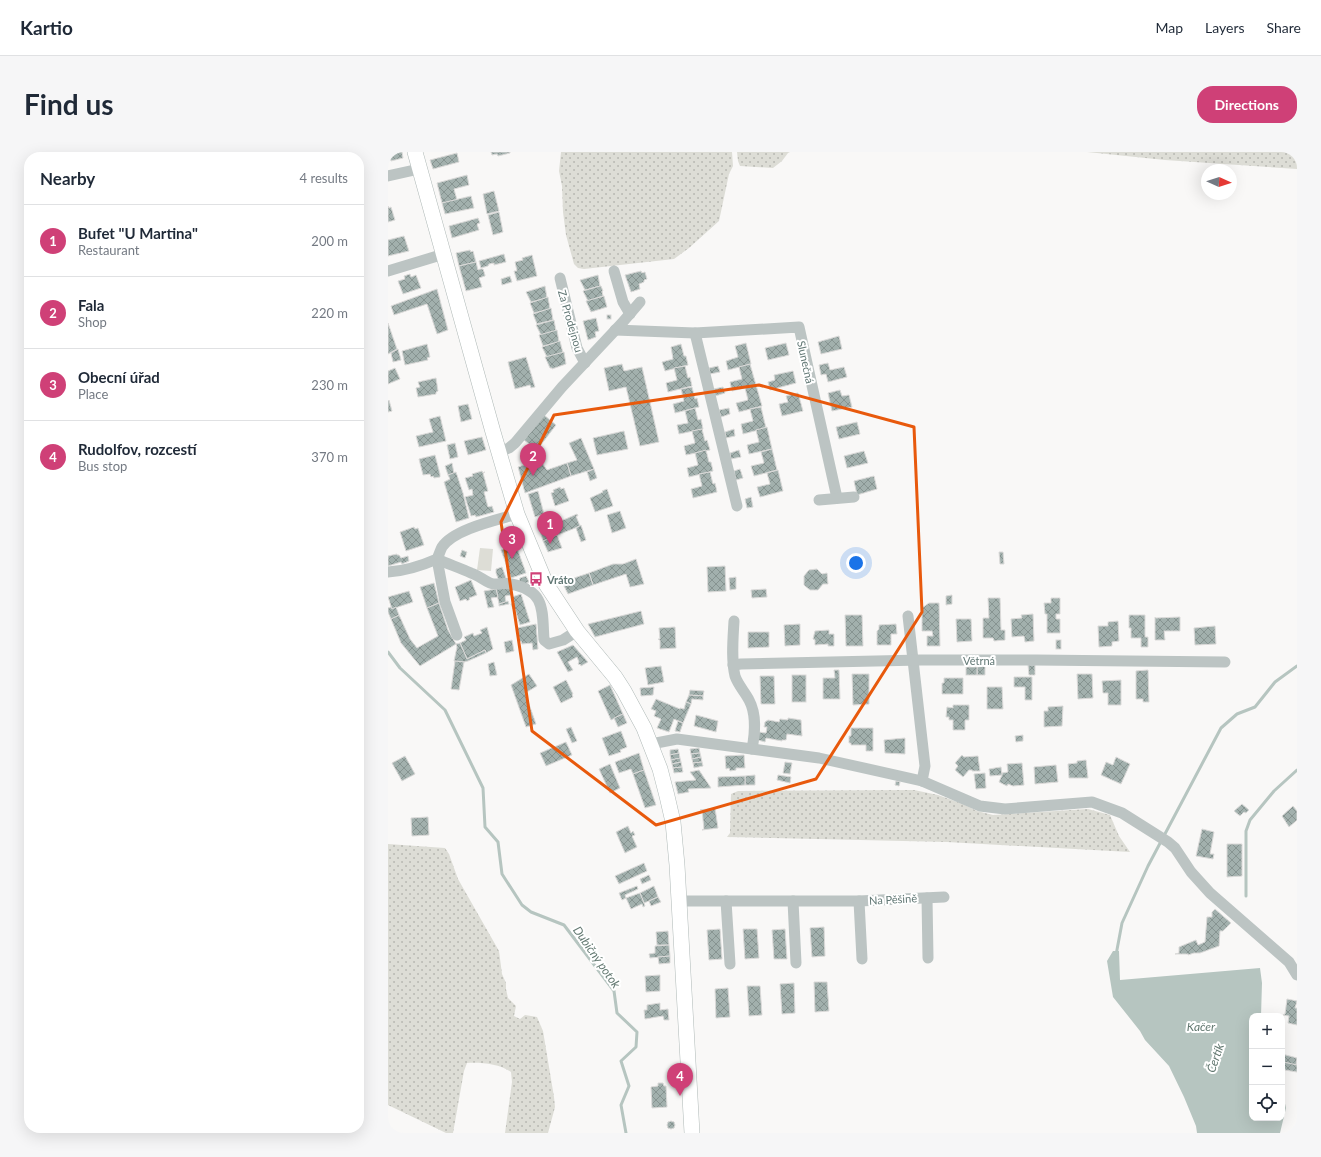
<!DOCTYPE html>
<meta charset="utf-8">
<style>
:root{--surface:#fff;--page:#f6f6f7;--text:#1f2937;--muted:#747a83;--line:#e0e1e3;--accent:#cf4077}
body{margin:0;font-family:Lato,sans-serif;background:var(--page);color:var(--text)}
.controls{position:absolute;right:12px;bottom:12px;display:grid;overflow:hidden;border-radius:8px;box-shadow:0 4px 16px #0002}
.controls button{width:36px;height:36px;display:grid;place-items:center;padding:0;border:0;border-bottom:1px solid var(--line);background:var(--surface);color:var(--text);font:20px sans-serif}
.compass{position:absolute;left:813px;top:12px;width:36px;height:36px;border-radius:50%;background:var(--surface);box-shadow:0 4px 16px #0002;rotate:93deg}
.you{position:absolute;left:468px;top:411px;width:14px;height:14px;margin:-10px;border:3px solid #fff;border-radius:50%;background:#1a73e8;box-shadow:0 0 0 6px #1a73e833}
.badge{display:grid;place-items:center;width:26px;height:26px;border-radius:50%;background:var(--accent);color:#fff;font-size:13px;font-weight:700}
.pin{position:absolute;translate:-50% -33px;filter:drop-shadow(0 1px 2px #0008)}
.pin::after{content:'';position:absolute;top:21px;width:14px;height:12px;background:inherit;clip-path:polygon(0 0,100% 0,50% 100%)}
.list{margin:0;padding:0;list-style:none}
h2{display:flex;justify-content:space-between;align-items:center;height:52px;margin:0;padding:0 16px;font-size:17px}
h2 small{font-size:13px;font-weight:400;color:var(--muted)}
.list li{display:grid;grid-template-columns:26px 1fr auto;gap:12px;align-items:center;box-sizing:border-box;height:72px;padding:0 16px;border-top:1px solid var(--line)}
.list b{display:block;font-size:15px;white-space:nowrap}
.list p{margin:0;font-size:13px;white-space:nowrap;color:var(--muted)}
.list em{font-size:13px;font-style:normal;color:var(--muted)}
.icon{flex:none;width:22px;height:22px;fill:none;stroke:currentColor;stroke-width:2;stroke-linecap:round;stroke-linejoin:round}
.map{position:relative;flex:none;width:909px;height:981px;overflow:hidden;border-radius:16px}
header{display:flex;align-items:center;gap:24px;box-sizing:border-box;height:56px;padding:0 20px;background:var(--surface);border-bottom:1px solid var(--line)}
header strong{font-size:19px}
nav{display:flex;gap:22px;margin-inline-start:auto;font-size:14px}
.intro{display:flex;align-items:center;justify-content:space-between;box-sizing:border-box;height:96px;padding:0 24px}
h1{margin:0;font-size:28px}
.button{padding:10px 18px;border-radius:16px;background:var(--accent);color:#fff;font-size:14px;font-weight:700}
main{display:flex;gap:24px;padding:0 24px}
aside{flex:1;background:var(--surface);border-radius:16px;box-shadow:0 4px 16px #0002}
.map>svg:first-child{display:block}
</style>
<header>
<strong>Kartio</strong>
<nav><a>Map</a><a>Layers</a><a>Share</a></nav>
</header>
<div class="intro"><h1>Find us</h1><a class="button">Directions</a></div>
<main>
<aside>
<h2>Nearby<small>4 results</small></h2>
<ul class="list">
<li><span class="badge">1</span><div><b>Bufet &quot;U Martina&quot;</b><p>Restaurant</p></div><em>200 m</em></li>
<li><span class="badge">2</span><div><b>Fala</b><p>Shop</p></div><em>220 m</em></li>
<li><span class="badge">3</span><div><b>Obecní úřad</b><p>Place</p></div><em>230 m</em></li>
<li><span class="badge">4</span><div><b>Rudolfov, rozcestí</b><p>Bus stop</p></div><em>370 m</em></li>
</ul>
</aside>
<div class="map">
<svg width="909" height="981" viewBox="0 0 909 981">
<defs>
<pattern id="grass-dots" width="8" height="8" patternUnits="userSpaceOnUse"><rect width="8" height="8" fill="#ddddd6"/><path d="M2 2h.1M6 6h.1" fill="none" stroke="#b7b8b2" stroke-width="1.8" stroke-linecap="round"/></pattern>
<pattern id="building-cross-hatch" width="8" height="8" patternUnits="userSpaceOnUse"><rect width="8" height="8" fill="#a2b0ad"/><path d="M0 0l8 8M0 8l8-8" fill="none" stroke="#879491"/></pattern>
</defs>
<rect width="100%" height="100%" fill="#f9f8f7"/>
<g fill="url(#grass-dots)">
<polygon points="173,0 344,0 345,14 341,22 331,69 301,96 286,107 196,117 190,116 186,112 178,83 175,60 174,34 171,19"/>
<polygon points="349,0 402,0 400,1 394,9 385,16 352,14 350,9"/>
<polygon points="699,0 909,0 909,17 777,8"/>
<polygon points="526,638 550,643 575,652 589,659 605,663 700,657 722,663 731,684 742,700 559,690 339,685 342,681 343,642 350,639"/>
<path d="M 0,692 L 57,696 L 61,702 L 70,727 L 111,799 L 114,822 L 118,831 L 118,837 L 120,846 L 128,854 L 126,864 L 132,867 L 137,863 L 149,865 L 155,879 L 166,945 L 167,955 L 160,981 L 117,981 L 124,930 L 123,920 C 112,912 93,910 79,911 L 76,919 L 65,981 L 58,981 L 0,953 Z"/>
</g>
<polygon fill="#ddddd6" points="92,396 105,397 103,419 89,418"/>
<polygon fill="#b6c5c0" points="725,799 731,799 732,828 872,816 874,831 873,864 864,864 864,966 894,966 894,938 898,956 892,981 809,981 808,974 796,945 781,914 757,888 752,879 725,845 719,809"/>
<g fill="none" stroke-linecap="round" stroke-linejoin="round">
<g stroke="#b6c5c0" stroke-width="3">
<polyline points="0,500 12,516 57,558 95,636 97,675 110,690 114,722 134,753 143,760 176,773 226,839 229,861 249,880 248,895 233,909 241,934 233,953 238,981"/>
<polyline points="858,744 858,679 862,668 886,639 909,618"/>
<polyline points="728,803 734,771 760,714 833,576 849,562 867,555 887,530 909,514"/>
</g>
</g>
<g fill="url(#building-cross-hatch)" stroke="#dbdad9">
<polygon points="1,0 14,0 15,6 3,9"/>
<polygon points="103,0 122,0 122,1 110,4 109,2 104,3"/>
<polygon points="69,1 71,10 45,17 42,8"/>
<polygon points="79,23 81,33 66,37 69,48 54,51 49,31"/>
<polygon points="106,39 111,59 99,62 95,42"/>
<polygon points="83,44 86,56 57,62 54,51"/>
<polygon points="0,54 1,56 3,55 7,68 0,70"/>
<polygon points="111,60 115,80 105,83 100,63"/>
<polygon points="90,66 92,71 89,72 91,78 64,86 61,74"/>
<polygon points="16,84 21,99 0,104 0,88"/>
<polygon points="82,98 83,100 85,99 88,110 71,114 68,101"/>
<polygon points="116,102 118,110 106,113 106,111 101,112 100,114 93,116 91,109"/>
<polygon points="144,103 149,124 129,129 126,119 129,119 127,110 135,108 134,106"/>
<polygon points="88,110 90,118 92,117 95,117 97,123 97,124 91,126 94,135 78,139 71,114"/>
<polygon points="253,119 254,121 257,120 259,127 256,128 256,130 251,132 252,137 243,140 237,123"/>
<polygon points="22,122 23,125 28,123 33,136 15,142 10,129 17,127 16,124"/>
<polygon points="210,123 212,134 197,138 192,128"/>
<polygon points="122,124 124,130 114,133 113,127"/>
<polygon points="157,134 159,146 143,150 138,140"/>
<polygon points="212,134 213,134 215,139 214,139 215,144 200,149 195,139"/>
<polygon points="49,137 60,178 49,182 39,152 6,163 3,154"/>
<polygon points="216,144 219,155 203,160 198,149"/>
<polygon points="160,145 162,157 146,161 142,151"/>
<polygon points="163,156 165,168 149,172 145,162"/>
<rect x="219" y="163" width="4" height="4"/>
<polygon points="208,166 211,179 207,180 208,185 200,188 195,169"/>
<polygon points="166,168 168,179 153,183 148,173"/>
<polygon points="0,171 9,197 0,202"/>
<polygon points="169,178 171,190 155,194 151,183"/>
<polygon points="451,184 454,197 433,202 430,190"/>
<polygon points="172,189 175,201 159,205 154,195"/>
<polygon points="358,191 363,212 340,218 338,209 350,205 347,194"/>
<polygon points="398,191 401,203 380,208 377,196"/>
<polygon points="39,192 42,205 39,206 40,208 17,213 14,199"/>
<polygon points="293,192 296,204 298,204 300,213 277,219 274,210 285,207 283,195"/>
<polygon points="10,197 13,208 5,210 3,201"/>
<polygon points="176,200 178,212 164,217 164,216 162,216 157,205"/>
<polygon points="138,205 147,235 143,236 142,233 127,237 120,210"/>
<polygon points="440,211 442,218 456,215 459,225 440,230 438,222 433,223 431,213"/>
<polygon points="234,212 236,219 254,215 271,290 252,294 238,235 221,239 216,216"/>
<polygon points="362,212 368,233 344,239 342,230 354,227 351,215"/>
<polygon points="297,214 300,226 302,225 304,234 280,240 278,231 289,228 286,216"/>
<polygon points="330,214 332,220 322,222 321,216"/>
<polygon points="7,216 12,227 0,232 0,219"/>
<polygon points="405,219 408,231 382,238 380,230 387,228 386,223"/>
<polygon points="48,226 50,239 48,240 48,242 30,245 28,236 32,235 30,230"/>
<polygon points="368,233 374,254 351,260 348,251 360,248 357,236"/>
<polygon points="304,235 307,247 309,246 311,255 287,261 285,252 296,249 293,237"/>
<polygon points="335,235 337,241 327,244 326,237"/>
<polygon points="452,238 454,244 461,243 464,255 444,259 440,241"/>
<polygon points="410,241 415,259 394,264 391,252 400,250 398,244"/>
<polygon points="1,248 4,259 0,260 0,249"/>
<polygon points="80,252 84,267 73,270 70,254"/>
<polygon points="373,255 378,276 355,282 353,272 365,269 362,257"/>
<polygon points="307,256 310,268 313,267 315,277 291,282 289,273 300,271 297,259"/>
<polygon points="341,256 342,262 333,265 331,258"/>
<polygon points="156,263 168,273 149,298 136,288"/>
<polygon points="52,264 58,289 31,295 28,284 45,280 41,267"/>
<polygon points="469,270 472,282 451,287 448,275"/>
<polygon points="379,275 384,297 361,302 359,293 371,290 368,278"/>
<polygon points="314,277 317,289 319,288 322,298 298,303 296,294 307,291 304,279"/>
<polygon points="346,277 347,284 338,286 337,280"/>
<polygon points="236,279 240,297 209,303 205,286"/>
<polygon points="94,285 98,298 80,303 76,289"/>
<polygon points="193,286 206,317 183,324 179,311 189,308 181,291"/>
<polygon points="67,291 70,305 62,307 59,293"/>
<polygon points="384,297 389,318 366,324 363,314 376,311 373,300"/>
<polygon points="318,298 321,310 323,310 325,319 301,325 299,316 310,313 307,301"/>
<polygon points="351,298 353,305 343,307 342,301"/>
<polygon points="476,299 480,311 459,316 456,304"/>
<polygon points="47,303 52,322 52,325 46,326 45,324 43,325 42,322 35,323 31,307"/>
<polygon points="152,308 159,318 179,311 183,324 137,341 130,315"/>
<polygon points="64,311 66,321 60,323 57,314"/>
<polygon points="206,317 209,326 202,329 199,320"/>
<polygon points="352,317 355,326 348,328 346,319"/>
<polygon points="390,318 395,339 372,345 369,335 382,332 379,321"/>
<polygon points="94,319 95,321 97,320 95,321 100,339 96,340 100,355 104,354 106,360 88,365 87,363 83,364 77,345 85,343 84,337 81,338 77,326 85,324 84,322"/>
<polygon points="68,320 75,341 81,366 68,370 56,330 62,327 60,323"/>
<polygon points="322,320 325,332 327,331 329,340 305,346 303,337 314,334 311,322"/>
<polygon points="486,324 489,337 469,343 466,329"/>
<polygon points="172,335 173,337 176,336 181,349 167,354 163,341 166,340 165,338"/>
<polygon points="219,337 225,354 207,360 202,346 215,340 214,339"/>
<polygon points="150,339 156,362 147,365 140,342"/>
<polygon points="363,345 365,355 359,356 357,347"/>
<polygon points="232,359 238,376 224,381 219,363"/>
<polygon points="189,362 190,364 188,364 192,374 155,389 151,375 172,366 173,369"/>
<polygon points="193,373 198,388 193,390 188,376"/>
<polygon points="26,375 27,377 30,376 36,393 18,399 12,380"/>
<polygon points="169,383 174,396 160,400 155,389"/>
<polygon points="128,393 138,421 123,426 113,398"/>
<polygon points="74,398 79,400 77,406 72,404"/>
<polygon points="611,400 615,400 616,412 612,412"/>
<polygon points="9,402 9,403 11,403 13,406 20,404 21,409 14,412 13,410 0,414 0,404"/>
<polygon points="248,407 256,432 242,435 238,422 205,433 201,421 225,412 235,412"/>
<polygon points="337,414 338,439 320,440 319,415"/>
<polygon points="114,415 118,426 111,429 108,421 108,417"/>
<polygon points="429,417 434,422 439,421 440,432 435,432 430,438 422,438 416,433 416,424 421,418"/>
<polygon points="201,421 205,433 180,442 174,430"/>
<polygon points="138,424 141,430 134,433 131,429 132,426"/>
<polygon points="348,425 348,437 342,438 341,426"/>
<polygon points="83,428 89,443 81,446 82,447 79,449 78,447 72,449 67,435"/>
<polygon points="46,431 51,451 39,456 32,435"/>
<polygon points="123,435 124,443 117,444 118,450 111,452 108,437"/>
<polygon points="108,437 110,445 103,446 106,455 100,456 96,439"/>
<polygon points="378,437 379,445 364,446 363,438"/>
<polygon points="21,439 25,450 4,457 0,445"/>
<polygon points="133,442 142,470 132,473 127,457 125,457 123,452 126,451 124,445"/>
<polygon points="564,443 564,452 558,453 558,444"/>
<polygon points="600,446 612,446 613,478 617,478 617,488 606,489 605,486 595,486 595,466 601,466"/>
<polygon points="663,446 672,446 672,462 668,462 668,467 672,467 672,481 659,481 659,462 657,462 656,451 663,451"/>
<polygon points="120,449 121,452 111,454 111,452"/>
<polygon points="51,451 60,478 68,492 32,514 13,491 3,467 11,463 22,487 29,496 50,484 39,456"/>
<polygon points="541,451 551,451 552,494 539,494 539,484 545,484 544,479 534,479 534,456"/>
<polygon points="3,455 4,457 8,455 11,463 3,467 0,460 0,456"/>
<polygon points="253,459 256,472 207,485 200,472"/>
<polygon points="645,462 646,489 637,490 636,484 624,485 623,467 634,466 633,463"/>
<polygon points="457,463 474,463 475,494 458,494"/>
<polygon points="741,463 757,463 757,485 760,485 760,495 753,495 753,486 743,486 743,476 741,476"/>
<polygon points="767,465 768,466 792,465 792,479 776,479 777,488 767,488"/>
<polygon points="568,467 583,467 584,489 569,490"/>
<polygon points="730,469 731,489 724,490 724,494 711,495 710,474 720,474 720,470"/>
<polygon points="148,472 150,497 145,498 144,491 134,492 133,489 132,490 129,476"/>
<polygon points="412,472 412,493 397,494 396,473"/>
<polygon points="508,472 509,482 503,482 503,493 489,493 489,479 491,477 491,473"/>
<polygon points="827,474 828,492 807,493 806,476"/>
<polygon points="99,475 105,497 98,501 97,498 79,507 72,491 78,488 76,485 85,481 86,484 94,481 92,478"/>
<polygon points="287,475 288,496 272,497 272,488 271,488 270,487 272,487 271,476"/>
<polygon points="441,478 441,482 446,482 446,494 440,494 440,492 427,493 427,488 425,487 427,479"/>
<polygon points="360,480 381,480 381,495 360,496"/>
<polygon points="124,488 126,499 118,501 116,490"/>
<rect x="668" y="488" width="5" height="9"/>
<polygon points="72,491 79,507 97,498 98,501 80,509 76,510 66,509 69,495 68,492"/>
<polygon points="185,493 200,510 193,514 192,512 191,513 190,511 191,510 189,505 180,510 185,518 180,520 169,500"/>
<polygon points="67,509 76,510 71,538 63,537"/>
<polygon points="106,510 109,523 102,524 100,512"/>
<polygon points="640,513 647,513 647,523 641,523"/>
<polygon points="273,514 276,530 260,533 257,516"/>
<polygon points="597,514 597,523 589,523 589,515"/>
<rect x="578" y="515" width="11" height="8"/>
<polygon points="446,518 451,518 452,547 435,547 435,526 447,526"/>
<polygon points="760,518 761,550 755,550 755,547 748,547 748,519"/>
<polygon points="141,522 149,534 137,541 148,572 138,575 123,533"/>
<polygon points="464,522 481,522 481,552 465,553"/>
<polygon points="689,522 704,522 705,546 690,547"/>
<rect x="404" y="523" width="14" height="27"/>
<polygon points="372,524 386,524 387,552 373,552"/>
<polygon points="626,525 644,525 644,548 637,548 637,535 626,535"/>
<polygon points="556,526 575,526 575,542 554,542 554,531 556,531"/>
<polygon points="178,528 185,542 184,543 185,545 173,551 165,535"/>
<polygon points="733,528 733,553 720,553 720,541 715,541 714,529"/>
<polygon points="222,533 235,562 223,568 210,539"/>
<polygon points="266,535 265,543 253,544 252,536"/>
<polygon points="599,535 614,535 615,557 599,557"/>
<polygon points="302,538 316,539 315,544 301,543"/>
<polygon points="301,543 315,544 315,548 304,547 303,552 298,550"/>
<polygon points="268,547 292,557 292,556 296,557 298,550 303,552 295,571 286,567 281,580 269,576 273,567 266,564 268,559 263,557"/>
<polygon points="565,553 581,553 581,568 577,568 577,578 565,578 565,568 561,568 561,565 558,565 559,555 565,556"/>
<polygon points="675,554 674,574 656,575 656,559 660,559 660,555"/>
<polygon points="235,562 239,571 230,575 226,566"/>
<polygon points="308,563 330,569 328,580 306,574"/>
<polygon points="400,566 413,568 414,584 399,582 398,588 394,588 394,589 378,586 377,590 370,588 371,580 378,581 379,575 376,575 377,570 380,568 391,570 392,567 400,568"/>
<polygon points="290,569 295,571 292,580 287,579"/>
<polygon points="183,575 189,589 184,591 178,577"/>
<polygon points="463,576 485,576 485,599 478,599 478,593 463,593 463,591 461,591 461,584 463,584"/>
<polygon points="233,579 239,595 232,598 233,600 221,604 214,586"/>
<polygon points="635,583 635,589 628,590 627,584"/>
<polygon points="517,586 517,602 497,601 496,588"/>
<polygon points="178,590 184,603 158,614 152,601"/>
<polygon points="311,596 312,601 303,602 302,597"/>
<polygon points="290,597 291,601 282,603 282,598"/>
<polygon points="251,601 256,618 245,622 243,617 231,621 227,610"/>
<polygon points="291,601 292,606 283,608 282,603"/>
<polygon points="312,601 313,605 304,607 303,602"/>
<polygon points="356,603 357,616 348,616 348,618 342,619 341,616 338,617 337,604"/>
<polygon points="574,603 576,605 590,604 592,619 584,619 584,618 581,618 575,625 567,618 570,614 567,611"/>
<polygon points="17,604 27,622 14,629 4,611"/>
<polygon points="313,605 314,610 305,611 304,607"/>
<polygon points="728,605 742,612 733,632 713,623 718,610 725,613"/>
<polygon points="292,606 293,610 284,612 283,608"/>
<polygon points="698,608 700,626 681,626 680,612 689,611 689,609"/>
<polygon points="293,610 294,615 285,616 284,612"/>
<polygon points="314,610 315,614 306,616 305,611"/>
<polygon points="397,610 404,611 402,622 395,621"/>
<polygon points="634,611 636,633 625,634 620,632 619,634 611,630 614,623 614,621 620,620 619,612"/>
<polygon points="222,612 232,636 222,641 211,617"/>
<polygon points="668,613 670,630 647,632 646,615"/>
<polygon points="294,615 295,620 286,621 285,616"/>
<polygon points="613,615 614,623 602,624 601,617"/>
<polygon points="256,618 268,653 257,656 245,622"/>
<polygon points="311,618 323,636 300,637 301,640 290,642 287,630 308,628 302,620"/>
<polygon points="597,621 598,636 588,637 586,622"/>
<polygon points="367,623 367,633 357,633 357,624"/>
<polygon points="390,623 403,625 402,631 389,628"/>
<polygon points="357,624 357,633 330,635 330,625"/>
<polygon points="508,629 512,630 511,634 507,633"/>
<polygon points="854,652 861,658 858,661 856,660 852,664 846,659"/>
<polygon points="905,654 909,659 909,668 901,675 894,664"/>
<polygon points="327,656 330,676 314,678 316,677 314,658 312,658"/>
<polygon points="40,665 41,683 24,684 23,666"/>
<polygon points="240,674 243,681 245,679 247,683 244,684 249,695 237,701 228,680"/>
<polygon points="814,677 826,680 822,702 826,702 825,707 808,704"/>
<polygon points="839,692 854,692 854,724 839,725"/>
<polygon points="256,711 259,719 231,732 227,724"/>
<polygon points="261,723 263,728 254,732 252,727"/>
<polygon points="249,734 250,737 237,743 238,746 234,748 231,741"/>
<polygon points="266,734 270,745 256,751 252,741"/>
<polygon points="252,741 257,754 255,755 254,752 243,757 238,746"/>
<polygon points="270,745 273,750 263,754 261,749"/>
<polygon points="827,757 843,771 835,779 832,779 831,794 812,801 806,801 800,803 800,802 787,802 791,801 791,795 808,788 810,793 817,790 819,765 824,765 824,760"/>
<polygon points="436,775 437,804 424,805 422,776"/>
<polygon points="332,777 334,807 321,808 319,778"/>
<polygon points="355,777 369,777 371,806 357,807"/>
<polygon points="397,777 399,807 386,807 384,778"/>
<polygon points="280,779 281,793 269,793 268,780"/>
<polygon points="281,793 282,804 262,806 261,802 267,801 267,794"/>
<polygon points="282,804 282,811 271,812 270,805"/>
<polygon points="272,823 272,839 258,840 257,824"/>
<polygon points="426,830 439,830 441,859 427,860"/>
<polygon points="406,831 407,861 394,862 392,832"/>
<polygon points="359,834 372,834 374,863 361,864"/>
<polygon points="340,836 342,865 328,866 327,837"/>
<polygon points="899,847 909,849 907,856 909,856 909,873 900,871 901,864 895,863 897,862"/>
<polygon points="272,851 272,858 280,857 281,868 276,868 275,864 257,867 256,858 259,858 259,853"/>
<polygon points="894,902 909,906 908,913 895,910"/>
<polygon points="895,910 909,913 909,920 897,918"/>
<polygon points="270,931 275,931 276,934 278,934 279,955 264,956 263,935 270,934"/>
<circle cx="283" cy="973" r="4"/>
</g>
<g fill="none" stroke-linecap="round" stroke-linejoin="round">
<defs>
<polyline id="secondary" points="27,0 105,280 129,362 158,432 189,479 227,525 236,539 256,576 272,617 279,644 285,670 289,713 304,981"/>
</defs>
<use href="#secondary" stroke="#afb9b7" stroke-width="16"/>
<g stroke="#bcc4c3" stroke-width="11">
<polyline points="0,24 31,17"/>
<polyline points="0,119 56,102"/>
<polyline points="226,119 235,150 242,162"/>
<polyline points="172,126 189,196 197,211"/>
<polyline points="227,178 307,181 411,175 449,346"/>
<polyline points="307,181 349,354"/>
<polyline points="111,300 121,296 127,291 174,235 234,171 252,150"/>
<polyline points="431,348 466,345"/>
<path d="M 49,407 C 60,412 72,416 83,421 C 90,423 95,428 102,431 C 109,434 116,430 123,432 C 158,439 154,458 156,488 L 161,492 L 175,488 L 189,479"/>
<polyline points="49,407 57,450 69,483"/>
<path d="M 0,420 C 18,419 33,414 49,407 C 51,403 52,399 54,395 C 66,377 109,368 129,362"/>
<polyline points="520,464 537,614 534,629"/>
<path d="M 346,469 C 345,487 343,507 347,524 C 350,533 357,540 361,548 C 369,563 367,581 364,597"/>
<polyline points="345,513 353,512 533,508 648,508 837,510"/>
<polyline points="263,592 289,587 431,606 534,629 592,654 617,657 704,650 734,661 780,690 787,696 803,720 822,741 901,810 909,823"/>
<polyline points="539,746 540,806"/>
<polyline points="291,749 471,749 556,745"/>
<polyline points="338,749 342,812"/>
<polyline points="405,749 408,811"/>
<polyline points="471,749 474,807"/>
</g>
<use href="#secondary" stroke="#fff" stroke-width="15"/>
</g>
<path fill="none" stroke="#e8590c" stroke-width="3" stroke-linejoin="round" d="M 371,233 L 526,275 L 534,460 L 428,627 L 268,673 L 144,579 L 113,370 L 166,263 Z"/>
<defs>
<symbol id="bus-bare" viewBox="-9 -9 18 18"><path d="M-5-6H5V4H4V6H2V4H-2V6H-4V4H-5ZM-3.5-4V0h7V-4ZM-3.5 1.2v1.5H-2V1.2ZM2 1.2v1.5H3.5V1.2Z" fill="#cf4077" stroke="#fff" stroke-width="2.5" paint-order="stroke"/></symbol>
</defs>
<g fill-rule="evenodd">
<use href="#bus-bare" x="138" y="417" width="20" height="20"/>
</g>
<g text-anchor="middle" dominant-baseline="central" stroke-width="4" stroke-linejoin="round" paint-order="stroke">
<g font-size="11" fill="#627875" stroke="#fff">
<text transform="translate(183 169) rotate(74)">Za Prodejnou</text>
<text transform="translate(418 210) rotate(78)">Slunečná</text>
<text x="591" y="508">Větrná</text>
<text transform="translate(505 747) rotate(-3)">Na Pěšině</text>
</g>
<g font-size="11" font-weight="bold" fill="#627875" stroke="#fff" text-anchor="start">
<text x="159" y="427">Vráto</text>
</g>
<g font-size="12" font-style="italic" fill="#627870" stroke="#fff">
<text transform="translate(209 805) rotate(55)">Dubičný potok</text>
<text x="813" y="874">Kačer</text>
<text transform="translate(827 906) rotate(-71)">Čertík</text>
</g>
</g>
</svg>
<div class="controls">
<button>+</button>
<button>−</button>
<button><svg class="icon" aria-label="locate" viewBox="0 0 24 24"><circle cx="12" cy="12" r="6"/><path d="M12 2v4M12 18v4M2 12h4M18 12h4"/></svg></button>
</div>
<svg class="compass" viewBox="-18 -18 36 36"><path d="M0-13l5 13h-10z" fill="#e53935"/><path d="M0 13l5-13h-10z" fill="#747a83"/></svg>
<div class="you"></div>
<div class="pin badge" style="left:162px;top:392px">1</div>
<div class="pin badge" style="left:145px;top:324px">2</div>
<div class="pin badge" style="left:124px;top:407px">3</div>
<div class="pin badge" style="left:292px;top:944px">4</div>
</div>
</main>
